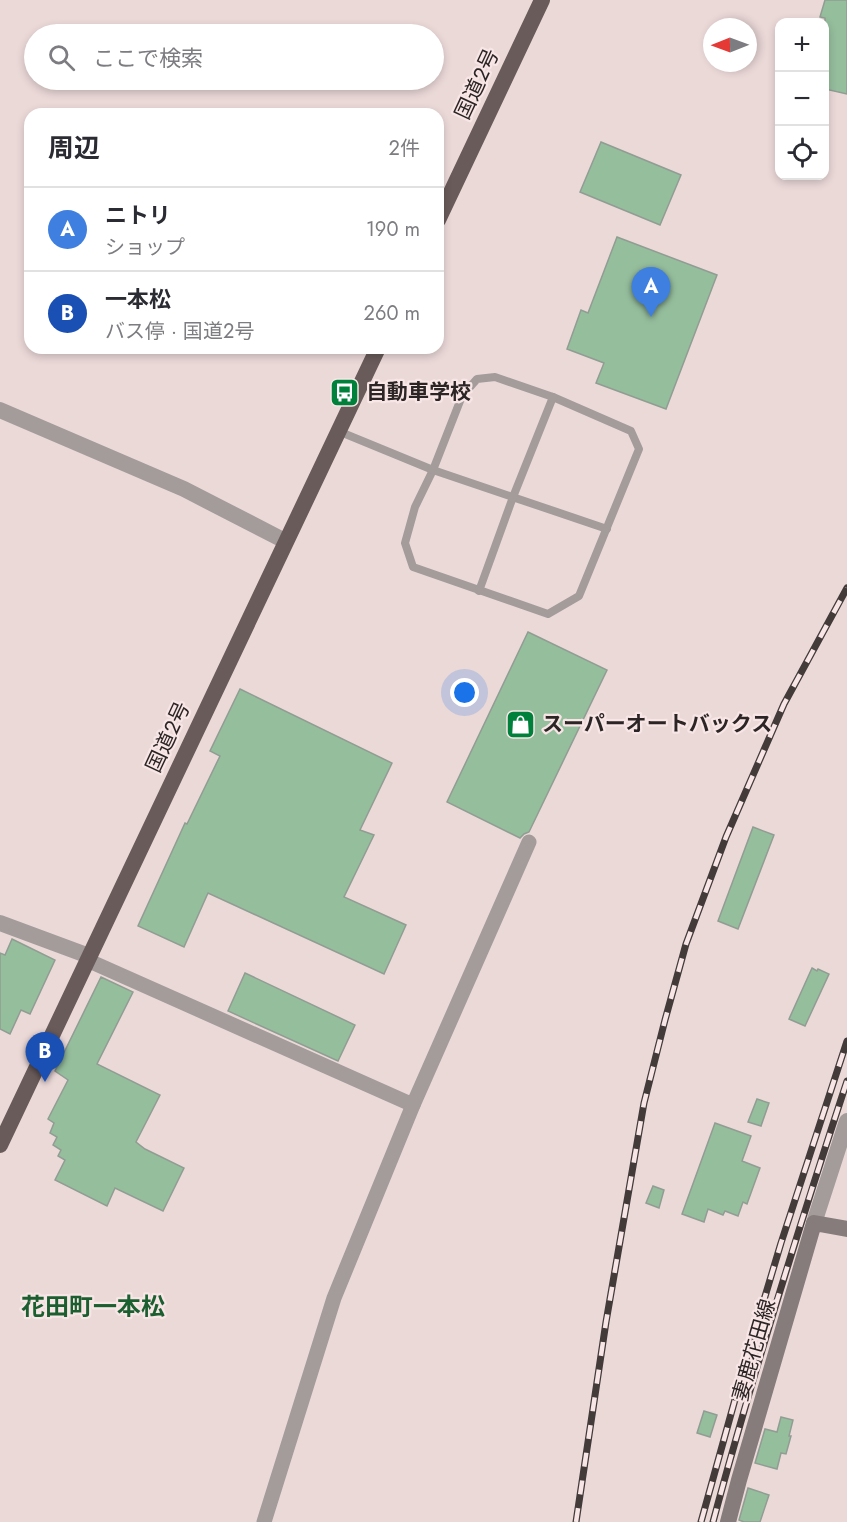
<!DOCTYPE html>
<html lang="ja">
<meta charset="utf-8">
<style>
:root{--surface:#fff;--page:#f7f7f7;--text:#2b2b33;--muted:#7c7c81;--line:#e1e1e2;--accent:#00813b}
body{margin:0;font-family:Jost,"Noto Sans JP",sans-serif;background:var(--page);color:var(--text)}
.controls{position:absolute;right:18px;top:18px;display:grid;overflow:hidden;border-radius:12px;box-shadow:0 3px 9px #0003}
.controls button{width:54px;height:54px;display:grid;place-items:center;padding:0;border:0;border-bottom:2px solid var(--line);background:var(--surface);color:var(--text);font:30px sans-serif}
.compass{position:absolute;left:703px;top:18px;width:54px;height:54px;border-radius:50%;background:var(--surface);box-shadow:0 3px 9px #0003;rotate:269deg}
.you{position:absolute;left:465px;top:693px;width:21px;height:21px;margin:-15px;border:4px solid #fff;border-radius:50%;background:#1a73e8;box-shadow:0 0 0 9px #1a73e833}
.badge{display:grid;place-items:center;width:39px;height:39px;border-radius:50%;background:var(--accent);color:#fff;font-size:20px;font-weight:700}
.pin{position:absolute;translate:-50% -50px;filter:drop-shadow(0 2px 3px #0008)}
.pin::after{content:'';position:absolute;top:32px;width:21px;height:18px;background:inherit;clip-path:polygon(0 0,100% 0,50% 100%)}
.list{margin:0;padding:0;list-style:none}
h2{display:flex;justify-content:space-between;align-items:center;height:78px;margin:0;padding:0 24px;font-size:26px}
h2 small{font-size:20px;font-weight:400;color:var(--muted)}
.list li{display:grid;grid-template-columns:39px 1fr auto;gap:18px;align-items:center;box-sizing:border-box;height:84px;padding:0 24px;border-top:2px solid var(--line)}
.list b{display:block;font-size:22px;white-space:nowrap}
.list p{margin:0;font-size:20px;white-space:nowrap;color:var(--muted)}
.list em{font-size:20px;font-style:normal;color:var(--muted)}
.icon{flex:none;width:33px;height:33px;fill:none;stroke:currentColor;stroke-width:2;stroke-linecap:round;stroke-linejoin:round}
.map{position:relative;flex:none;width:847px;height:1522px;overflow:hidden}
.search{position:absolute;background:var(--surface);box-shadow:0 3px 9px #0003;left:24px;top:24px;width:420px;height:66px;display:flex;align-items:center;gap:15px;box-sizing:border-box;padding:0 21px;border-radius:33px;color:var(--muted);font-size:22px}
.panel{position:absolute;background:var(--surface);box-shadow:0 3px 9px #0003;left:24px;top:108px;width:420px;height:246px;border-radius:18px}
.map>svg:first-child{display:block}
</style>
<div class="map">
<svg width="847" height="1522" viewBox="0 0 847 1522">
<rect width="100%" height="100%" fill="#ebd9d8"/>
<g fill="#95be9d" stroke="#919d93" stroke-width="1.5">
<polygon points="825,0 847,0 847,94 825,89 825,18 820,17"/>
<polygon points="601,142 681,175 660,225 580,192"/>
<polygon points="617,237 717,275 666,409 596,383 604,363 567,349 581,310 588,313"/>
<polygon points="528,632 607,670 529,832 524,834 520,838 447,802"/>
<polygon points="240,689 392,763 360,830 374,835 344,897 406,925 384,974 208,893 184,947 138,926 185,823 187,824 220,756 210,751"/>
<polygon points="753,827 774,835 738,929 718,921"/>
<polygon points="12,939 55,960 30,1014 21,1010 10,1034 0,1029 0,953 5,955"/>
<polygon points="812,968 817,971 818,969 829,974 805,1026 789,1019"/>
<polygon points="245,973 355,1025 338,1061 228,1011"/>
<polygon points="101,977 133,992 97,1064 160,1095 136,1142 145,1149 184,1168 163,1211 115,1188 107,1206 55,1180 65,1160 58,1156 61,1150 53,1145 57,1137 50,1133 54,1123 48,1119 68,1080 55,1071"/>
<polygon points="757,1099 769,1103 761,1126 748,1122"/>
<polygon points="715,1123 751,1136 742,1161 760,1168 747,1204 743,1202 738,1216 725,1211 723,1215 708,1209 704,1222 682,1214"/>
<polygon points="653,1186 664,1190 659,1208 646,1203"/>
<polygon points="704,1411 717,1415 710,1437 697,1433"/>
<polygon points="781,1417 793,1420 789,1436 791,1436 786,1454 781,1453 777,1469 755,1463 765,1429 777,1432"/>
<polygon points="748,1488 769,1495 760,1522 744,1522 739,1520"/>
</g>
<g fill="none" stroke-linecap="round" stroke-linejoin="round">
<g stroke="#a39c9b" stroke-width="8">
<polygon points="495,377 553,397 631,431 639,449 579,596 548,614 413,567 405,543 415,507 433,470 462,396 477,379"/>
<polyline points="338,431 433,470 607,529"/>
<polyline points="479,591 513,497 553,397"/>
</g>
<g stroke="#a39c9b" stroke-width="15">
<polyline points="87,960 413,1105 529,842"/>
<polyline points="264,1522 334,1298 413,1105"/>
</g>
<g stroke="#a39c9b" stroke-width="16">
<polyline points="0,410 184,489 285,541"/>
<polyline points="0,923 89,956"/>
<polyline points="814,1223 847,1121"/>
</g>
<polyline stroke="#867c7b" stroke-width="16" points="728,1522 739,1480 814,1223 847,1229"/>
<g stroke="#695b5a" stroke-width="16">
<polyline points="438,220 542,0"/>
<polyline points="0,1145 378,348"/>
</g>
<defs>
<g id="rail">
<polyline points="576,1522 606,1322 644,1103 665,1020 686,944 726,837 784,704 847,588"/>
<polyline points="701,1522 746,1360 781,1243 847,1041"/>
<path d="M 713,1522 C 753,1373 799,1227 847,1081"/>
</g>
</defs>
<use href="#rail" stroke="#433a3a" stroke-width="7"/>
<use href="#rail" stroke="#f8e6e6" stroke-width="4.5" stroke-dasharray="14" stroke-linecap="butt"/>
</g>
<defs>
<symbol id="bus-square" viewBox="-11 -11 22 22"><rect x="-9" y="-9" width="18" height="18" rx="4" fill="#00813b" stroke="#f8e6e6"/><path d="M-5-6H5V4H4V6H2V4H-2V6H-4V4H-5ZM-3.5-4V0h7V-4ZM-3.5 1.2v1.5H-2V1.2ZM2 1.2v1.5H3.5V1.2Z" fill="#fff"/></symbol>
<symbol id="shop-square" viewBox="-11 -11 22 22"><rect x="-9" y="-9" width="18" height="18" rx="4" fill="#00813b" stroke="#f8e6e6"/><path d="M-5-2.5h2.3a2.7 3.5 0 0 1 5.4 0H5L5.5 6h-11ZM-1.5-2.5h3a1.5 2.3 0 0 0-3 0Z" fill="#fff"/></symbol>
</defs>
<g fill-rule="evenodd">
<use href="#bus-square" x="328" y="376" width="33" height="33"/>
<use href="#shop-square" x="504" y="708" width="33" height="33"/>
</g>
<g text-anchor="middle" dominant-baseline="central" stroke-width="4.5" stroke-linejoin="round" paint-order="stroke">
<g font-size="21" fill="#2c2525" stroke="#f8e6e6">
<text transform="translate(477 84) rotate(-65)">国道2号</text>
<text transform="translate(168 737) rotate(-65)">国道2号</text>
<text transform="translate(754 1350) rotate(-74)">妻鹿花田線</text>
</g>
<g font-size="21" font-weight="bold" fill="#2c2525" stroke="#f8e6e6" text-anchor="start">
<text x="366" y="392">自動車学校</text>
<text x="542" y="724">スーパーオートバックス</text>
</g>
<g font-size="24" font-weight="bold" fill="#1b5f31" stroke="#f8e6e6">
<text x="93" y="1306">花田町一本松</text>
</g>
</g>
</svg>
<div class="controls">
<button>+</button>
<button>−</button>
<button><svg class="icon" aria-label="locate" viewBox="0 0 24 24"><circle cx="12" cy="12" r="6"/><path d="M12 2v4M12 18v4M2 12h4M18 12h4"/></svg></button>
</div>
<svg class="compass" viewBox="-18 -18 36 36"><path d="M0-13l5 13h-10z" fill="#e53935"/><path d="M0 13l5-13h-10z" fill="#7c7c81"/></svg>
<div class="you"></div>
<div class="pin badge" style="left:651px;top:317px;background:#3f7fe0">A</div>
<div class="pin badge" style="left:45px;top:1082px;background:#1a4fb4">B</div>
<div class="search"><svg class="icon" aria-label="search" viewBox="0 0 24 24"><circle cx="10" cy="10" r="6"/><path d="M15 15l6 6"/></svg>ここで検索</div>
<section class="panel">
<h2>周辺<small>2件</small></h2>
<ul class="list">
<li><span class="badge" style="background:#3f7fe0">A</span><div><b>ニトリ</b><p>ショップ</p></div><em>190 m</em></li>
<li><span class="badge" style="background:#1a4fb4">B</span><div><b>一本松</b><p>バス停 · 国道2号</p></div><em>260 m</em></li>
</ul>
</section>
</div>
